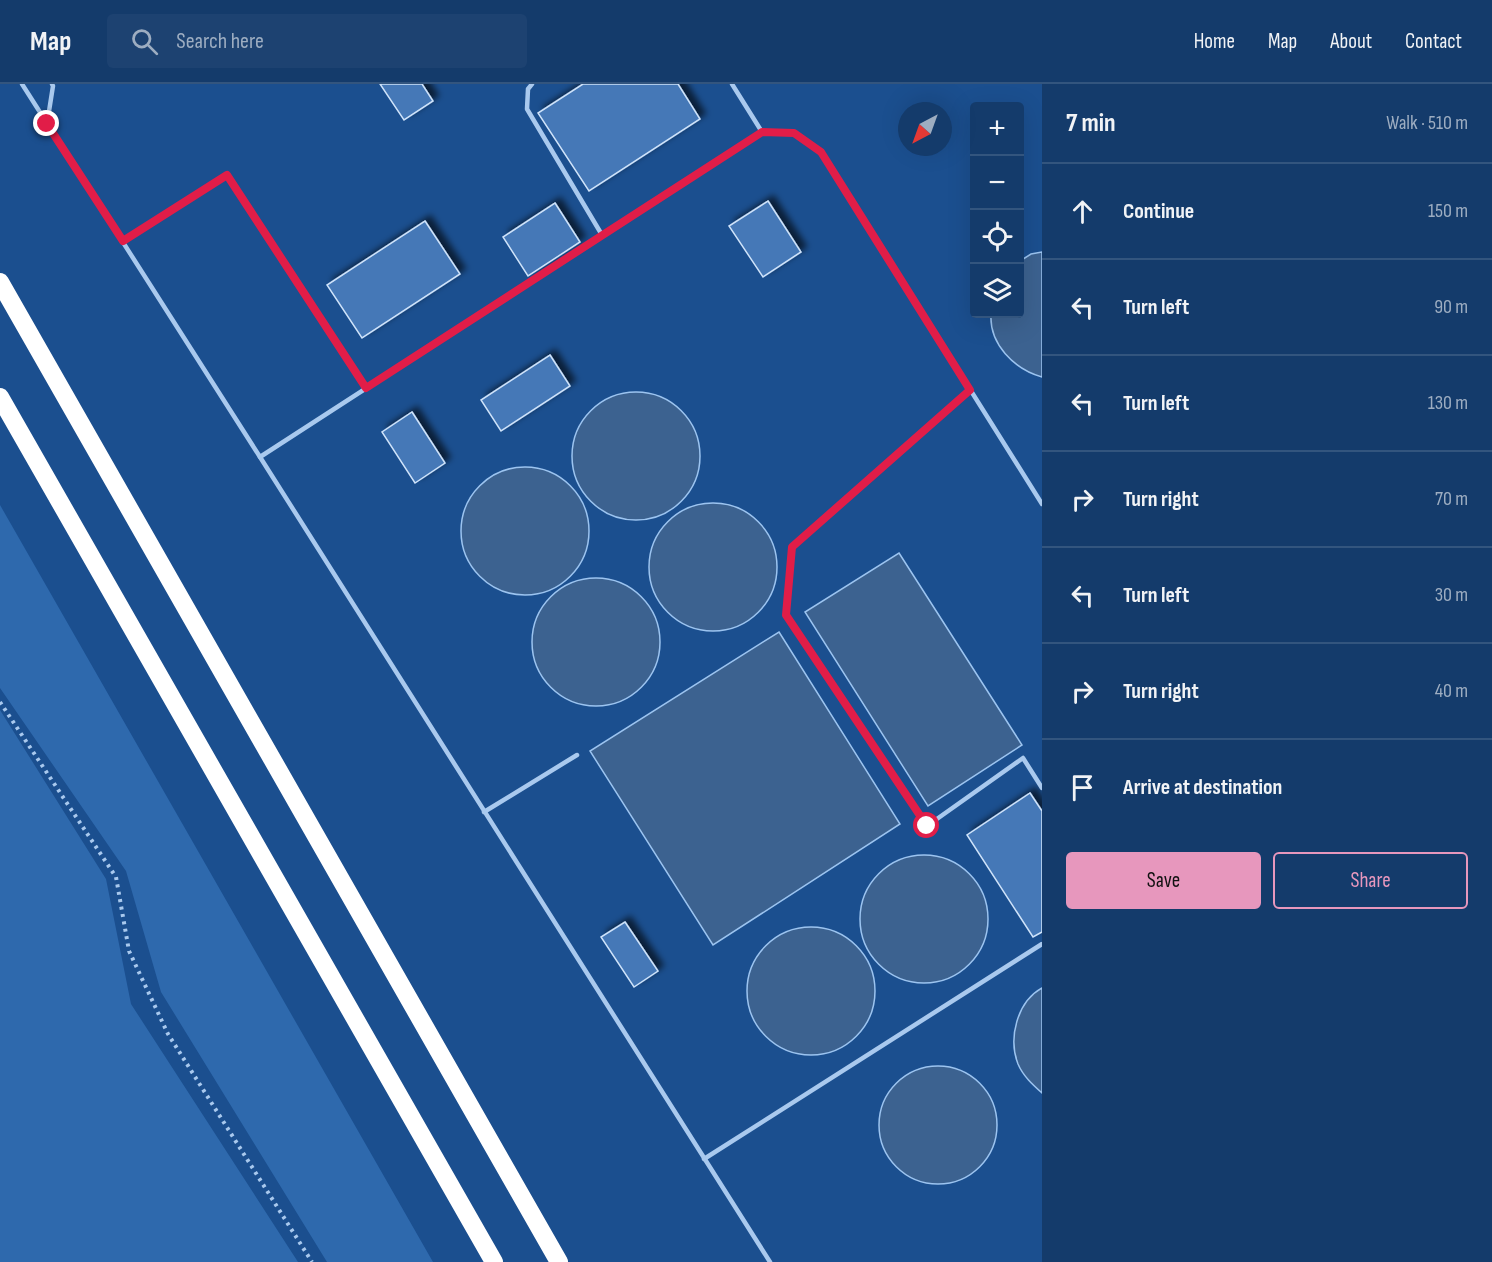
<!DOCTYPE html>
<meta charset="utf-8">
<style>
:root{--surface:#143b6b;--page:#1d4271;--text:#f1f3f6;--muted:#9dadc1;--line:#33557e;--accent:#e797bd}
body{margin:0;font-family:"Sofia Sans Condensed",sans-serif;background:var(--page);color:var(--text)}
.controls{position:absolute;right:18px;top:18px;display:grid;overflow:hidden;border-radius:6px;box-shadow:0 6px 24px #0002}
.controls button{width:54px;height:54px;display:grid;place-items:center;padding:0;border:0;border-bottom:2px solid var(--line);background:var(--surface);color:var(--text);font:30px sans-serif}
.compass{position:absolute;left:898px;top:18px;width:54px;height:54px;border-radius:50%;background:var(--surface);box-shadow:0 6px 24px #0002;rotate:221deg}
.stop{position:absolute;width:18px;height:18px;margin:-14px;border:4px solid #e11d48;border-radius:50%;background:#fff}
.stop.end{background:#e11d48;border-color:#fff;box-shadow:0 2px 6px #0008}
.list{margin:0;padding:0;list-style:none}
h2{display:flex;justify-content:space-between;align-items:center;height:78px;margin:0;padding:0 24px;font-size:26px}
h2 small{font-size:20px;font-weight:400;color:var(--muted)}
.list li{display:grid;grid-template-columns:39px 1fr auto;gap:18px;align-items:center;box-sizing:border-box;height:96px;padding:0 24px;border-top:2px solid var(--line)}
.list b{display:block;font-size:22px;white-space:nowrap}
.list em{font-size:20px;font-style:normal;color:var(--muted)}
.actions{display:flex;gap:12px;padding:18px 24px}
.actions a{flex:1;padding:14px 0;border:2px solid var(--accent);border-radius:6px;text-align:center;font-size:21px;color:var(--accent)}
.actions .main{background:var(--accent);color:#111}
.icon{flex:none;width:33px;height:33px;fill:none;stroke:currentColor;stroke-width:2;stroke-linecap:round;stroke-linejoin:round}
.map{position:relative;flex:none;width:1042px;height:1178px;overflow:hidden}
header{display:flex;align-items:center;gap:36px;box-sizing:border-box;height:84px;padding:0 30px;background:var(--surface);border-bottom:2px solid var(--line)}
header strong{font-size:28px}
nav{display:flex;gap:33px;margin-inline-start:auto;font-size:21px}
.search{width:420px;height:54px;background:var(--page);display:flex;align-items:center;gap:15px;box-sizing:border-box;padding:0 21px;border-radius:6px;color:var(--muted);font-size:22px}
main{display:flex}
aside{flex:1;background:var(--surface)}
.map>svg:first-child{display:block}
</style>
<header>
<strong>Map</strong>
<div class="search"><svg class="icon" aria-label="search" viewBox="0 0 24 24"><circle cx="10" cy="10" r="6"/><path d="M15 15l6 6"/></svg>Search here</div>
<nav><a>Home</a><a>Map</a><a>About</a><a>Contact</a></nav>
</header>
<main>
<div class="map">
<svg width="1042" height="1178" viewBox="0 0 1042 1178">
<defs>
<filter id="shadow"><feDropShadow dx="5.5" dy="-5.5" stdDeviation="3" flood-color="#0009"/></filter>
</defs>
<rect width="100%" height="100%" fill="#1b4f8f"/>
<g fill="#2e69ad">
<polygon points="0,421 433,1178 327,1178 161,908 126,787 0,604"/>
<polygon points="0,626 106,795 131,920 298,1178 0,1178"/>
</g>
<g fill="#3c6290" stroke="#9cc4f0" stroke-width="1.5">
<path d="M 1042,168 L 1042,293 C 1014,285 989,260 991,230 L 1020,230 L 1020,177 L 1031,170 Z"/>
<circle cx="636" cy="372" r="64"/>
<circle cx="525" cy="447" r="64"/>
<circle cx="713" cy="483" r="64"/>
<polygon points="899,469 1022,661 928,722 805,528"/>
<circle cx="596" cy="558" r="64"/>
<polygon points="779,548 900,740 713,861 590,667"/>
<circle cx="924" cy="835" r="64"/>
<circle cx="811" cy="907" r="64"/>
<path d="M 1042,904 L 1042,1009 C 1033,1001 1023,992 1018,980 C 1008,954 1017,918 1042,904 Z"/>
<circle cx="938" cy="1041" r="59"/>
</g>
<g fill="#4478b7" stroke="#cfe3fa" stroke-width="1.5" filter="url(#shadow)">
<polygon points="380,0 422,0 433,17 404,36"/>
<polygon points="583,0 678,0 700,35 589,107 538,29"/>
<polygon points="768,117 801,168 763,193 729,142"/>
<polygon points="555,119 580,158 528,192 503,153"/>
<polygon points="425,137 460,190 362,254 327,201"/>
<polygon points="550,271 570,302 501,347 481,316"/>
<polygon points="412,328 445,379 415,399 382,348"/>
<polygon points="1030,709 1042,727 1042,848 1033,853 967,751"/>
<polygon points="625,838 658,887 634,903 601,853"/>
</g>
<g fill="none" stroke-linecap="round" stroke-linejoin="round">
<polyline stroke="#a9c9ee" stroke-width="4" stroke-dasharray="3 4.5" stroke-linecap="butt" points="0,618 116,793 129,867 168,950 312,1178"/>
<g stroke="#a9c9ee" stroke-width="4.5">
<polyline points="22,0 260,373 762,48 794,49 821,68 1042,420"/>
<polyline points="532,0 528,5 527,25 602,151"/>
<polyline points="732,0 762,48"/>
<polyline points="47,40 53,2 52,0"/>
<polyline points="123,157 227,91 366,304"/>
<polyline points="970,306 792,463 786,531 927,742 1023,674 1042,704"/>
<polyline points="260,373 770,1178"/>
<polyline points="484,728 577,671"/>
<polyline points="704,1075 1042,860"/>
</g>
<g stroke="#fff" stroke-width="18">
<polyline points="0,198 559,1178"/>
<polyline points="0,313 494,1178"/>
</g>
</g>
<g fill="none" stroke-linecap="round" stroke-linejoin="round">
<polyline stroke="#e11d48" stroke-width="8" points="47,40 123,157 227,91 366,304 762,48 794,49 821,68 970,306 792,463 786,531 927,742"/>
</g>
</svg>
<div class="controls">
<button>+</button>
<button>−</button>
<button><svg class="icon" aria-label="locate" viewBox="0 0 24 24"><circle cx="12" cy="12" r="6"/><path d="M12 2v4M12 18v4M2 12h4M18 12h4"/></svg></button>
<button><svg class="icon" aria-label="layers" viewBox="0 0 24 24"><path d="M12 4l9 5-9 5-9-5zM3 14l9 5 9-5"/></svg></button>
</div>
<svg class="compass" viewBox="-18 -18 36 36"><path d="M0-13l5 13h-10z" fill="#e53935"/><path d="M0 13l5-13h-10z" fill="#9dadc1"/></svg>
<div class="stop" style="left:927px;top:742px"></div>
<div class="stop end" style="left:47px;top:40px"></div>
</div>
<aside>
<h2>7 min<small>Walk · 510 m</small></h2>
<ul class="list">
<li><svg class="icon" aria-label="ahead" viewBox="0 0 24 24"><path d="M12 20V5M6 11l6-6 6 6"/></svg><div><b>Continue</b></div><em>150 m</em></li>
<li><svg class="icon" aria-label="left" viewBox="0 0 24 24"><path d="M17 20v-9H6M10 6l-5 5 5 5"/></svg><div><b>Turn left</b></div><em>90 m</em></li>
<li><svg class="icon" aria-label="left" viewBox="0 0 24 24"><path d="M17 20v-9H6M10 6l-5 5 5 5"/></svg><div><b>Turn left</b></div><em>130 m</em></li>
<li><svg class="icon" aria-label="right" viewBox="0 0 24 24"><path d="M7 20v-9h11M14 6l5 5-5 5"/></svg><div><b>Turn right</b></div><em>70 m</em></li>
<li><svg class="icon" aria-label="left" viewBox="0 0 24 24"><path d="M17 20v-9H6M10 6l-5 5 5 5"/></svg><div><b>Turn left</b></div><em>30 m</em></li>
<li><svg class="icon" aria-label="right" viewBox="0 0 24 24"><path d="M7 20v-9h11M14 6l5 5-5 5"/></svg><div><b>Turn right</b></div><em>40 m</em></li>
<li><svg class="icon" aria-label="arrive" viewBox="0 0 24 24"><path d="M6 21V4h12l-3 4 3 4H6"/></svg><div><b>Arrive at destination</b></div></li>
</ul>
<div class="actions"><a class="main">Save</a><a>Share</a></div>
</aside>
</main>
